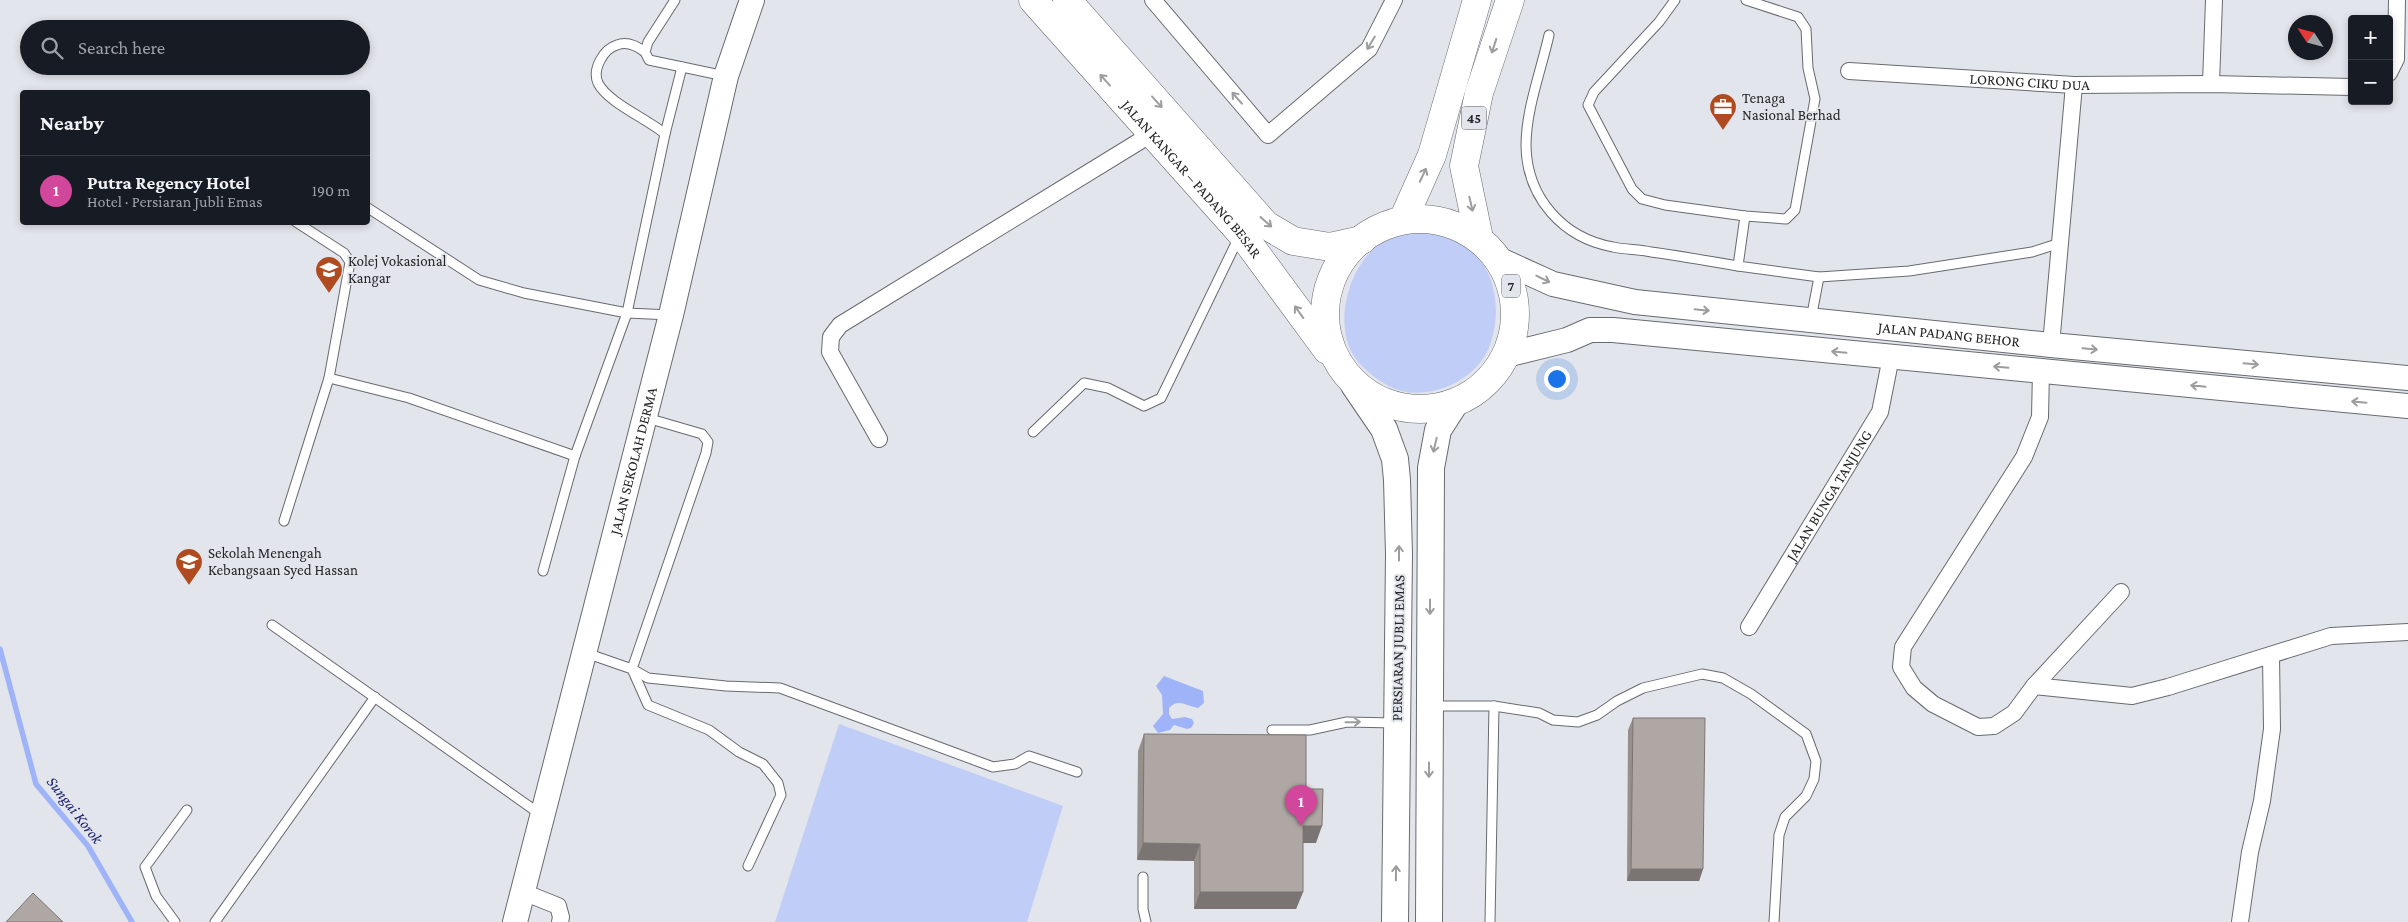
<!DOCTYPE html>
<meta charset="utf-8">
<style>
:root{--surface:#171b24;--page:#242831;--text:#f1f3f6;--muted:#9ea1a6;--line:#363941;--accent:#b04a1f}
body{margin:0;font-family:"Crimson Pro",serif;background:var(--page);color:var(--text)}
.controls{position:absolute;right:15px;top:15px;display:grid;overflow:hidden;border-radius:5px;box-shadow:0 2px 8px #0003}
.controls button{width:45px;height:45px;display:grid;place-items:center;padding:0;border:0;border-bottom:1px solid var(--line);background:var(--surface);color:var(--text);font:25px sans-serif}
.compass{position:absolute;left:2288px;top:15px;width:45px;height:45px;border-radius:50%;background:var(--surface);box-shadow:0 2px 8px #0003;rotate:306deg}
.you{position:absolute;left:1556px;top:378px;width:18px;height:18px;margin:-12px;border:4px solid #fff;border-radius:50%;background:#1a73e8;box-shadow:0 0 0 8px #1a73e833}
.badge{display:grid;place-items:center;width:32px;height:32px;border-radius:50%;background:var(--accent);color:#fff;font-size:16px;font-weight:700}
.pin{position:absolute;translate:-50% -41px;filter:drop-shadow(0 1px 2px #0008)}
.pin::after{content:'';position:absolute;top:26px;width:18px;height:15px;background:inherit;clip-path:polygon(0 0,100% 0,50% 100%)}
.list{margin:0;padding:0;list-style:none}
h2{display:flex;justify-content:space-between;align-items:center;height:65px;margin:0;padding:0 20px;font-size:21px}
h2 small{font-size:16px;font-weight:400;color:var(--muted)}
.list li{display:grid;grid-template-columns:32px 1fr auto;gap:15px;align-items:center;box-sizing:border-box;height:70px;padding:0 20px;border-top:1px solid var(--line)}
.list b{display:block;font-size:19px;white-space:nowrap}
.list p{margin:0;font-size:16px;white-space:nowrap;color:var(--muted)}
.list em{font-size:16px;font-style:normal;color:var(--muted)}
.icon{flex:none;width:28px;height:28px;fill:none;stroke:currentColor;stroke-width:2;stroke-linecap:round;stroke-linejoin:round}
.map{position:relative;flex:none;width:2408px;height:922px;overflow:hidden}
.search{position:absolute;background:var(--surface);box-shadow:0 2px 8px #0003;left:20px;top:20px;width:350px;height:55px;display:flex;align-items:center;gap:12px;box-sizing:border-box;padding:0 18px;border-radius:28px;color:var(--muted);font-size:19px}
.panel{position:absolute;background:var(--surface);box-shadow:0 2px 8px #0003;left:20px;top:90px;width:350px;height:135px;border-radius:5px}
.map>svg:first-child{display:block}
</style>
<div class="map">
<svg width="2408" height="922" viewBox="0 0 2408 922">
<rect width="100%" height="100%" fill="#e3e5ec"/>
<g fill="#c0cdf6">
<path d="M 1418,229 C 1426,229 1437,229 1444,232 C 1489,249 1505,298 1491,342 C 1481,376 1440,397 1406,392 C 1390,389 1376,379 1364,368 C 1330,339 1344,272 1377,246 C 1389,236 1402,232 1418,229 Z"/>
<polygon points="839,724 1063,806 1027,922 775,922"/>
</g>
<path fill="#9fb3f8" d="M 1164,676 L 1203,691 L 1204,703 L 1198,708 C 1185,706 1179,698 1169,708 L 1169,714 L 1172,719 L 1185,717 L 1192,719 L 1194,723 L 1191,728 L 1187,729 L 1174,725 L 1170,730 L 1158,733 L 1153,726 L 1163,714 L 1162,695 L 1156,686 Z"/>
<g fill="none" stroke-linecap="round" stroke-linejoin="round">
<polyline stroke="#9fb3f8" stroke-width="5.5" points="0,649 36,784 88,846 132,922"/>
<defs>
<g id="lane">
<polyline points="675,0 648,42 645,52 649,60 725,76"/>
<polyline points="1675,0 1659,22 1594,92 1588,105 1632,189 1642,199 1665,205 1745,216 1786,219 1795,210 1815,99 1808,68 1806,29 1798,17 1746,0"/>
<path d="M 1549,35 C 1541,71 1526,109 1526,146 C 1527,198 1563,238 1613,247 C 1626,250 1639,249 1651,252 C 1680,256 1709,261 1738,266"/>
<polyline points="665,134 682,67"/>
<path d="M 368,208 L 479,280 L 524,293 L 627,313 L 665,134 C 648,119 608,103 598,83 C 592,70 603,49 617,45 C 627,41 637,46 645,52"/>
<polyline points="1745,216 1738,266 1819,277 1909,271 2032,252 2060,243"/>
<polyline points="1811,319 1819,277"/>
<polyline points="329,378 409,398 575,456 627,313 671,315"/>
<polyline points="647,418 702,434 708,442 706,453 632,669 648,678 726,686 780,688 993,767 1015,764 1029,756 1077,772"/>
<polyline points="1033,432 1084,383 1108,388 1144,406 1161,398 1239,237"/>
<polyline points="284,521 329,378 350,262 344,253 296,222"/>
<polyline points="543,571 575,456"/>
<polyline points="272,625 540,814"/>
<polyline points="586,653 632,669 648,705 709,730 739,752 763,764 778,783 781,795 748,866"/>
<polyline points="1432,706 1494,706 1539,713 1553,720 1578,722 1597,715 1617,701 1643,688 1702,674 1723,678 1751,694 1806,734 1816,761 1814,779 1806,796 1785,817 1779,835 1774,922"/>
<polyline points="1272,730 1310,730 1347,722 1395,723"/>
<polyline points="1143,877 1143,909 1146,922"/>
<polyline points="175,922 156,896 145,867 187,810"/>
<polyline points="215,922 375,697"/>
<polyline points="1490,922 1494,706"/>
</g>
<g id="street">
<polyline points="1153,0 1268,135 1369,49 1394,0"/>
<path id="s1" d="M 1849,71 L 2074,85 L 2211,84 L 2352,87"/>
<polyline points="2389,73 2396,59 2397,0"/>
<polyline points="2211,84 2214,0"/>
<polyline points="2051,345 2074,85"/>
<polyline points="2041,371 2040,417 2024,457 1903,647 1901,667 1914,688 1933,704 1978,727 1994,726 2014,713 2034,686 2121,592"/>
<polyline points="879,439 830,352 831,337 840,325 1153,133"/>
<path id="s2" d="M 1749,627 L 1880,412 L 1891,357"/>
<polyline points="2034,686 2132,696 2168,687 2331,636 2408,632"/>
<polyline points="523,892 558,906 561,917 560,922"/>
<polyline points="2240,922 2250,852 2262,801 2272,729 2271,655"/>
</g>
<g id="secondary">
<path id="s3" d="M 1498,259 L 1553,284 L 1635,302 L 2051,345 L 2408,378"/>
<polyline points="1506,355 1567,340 1590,330 1613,330 2408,406"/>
<path id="s4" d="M 515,922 L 671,315 L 726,76 L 752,0"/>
</g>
<g id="primary">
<polyline points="1354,385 1384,429 1395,459 1397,480 1399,554 1395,922"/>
<polyline points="1429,922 1431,468 1438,430 1456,402"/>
</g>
<g id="highway">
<path id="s5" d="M 1033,0 L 1241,233 L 1327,350"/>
<polyline points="1067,0 1266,225 1293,241 1330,247 1362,240"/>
<circle cx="1420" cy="314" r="95"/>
<polyline points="1403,220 1432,155 1477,0"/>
<polyline points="1479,238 1464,166 1479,93 1510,0"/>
</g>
</defs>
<use href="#lane" stroke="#686a71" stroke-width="11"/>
<use href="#street" stroke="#686a71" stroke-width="18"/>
<use href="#secondary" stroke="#686a71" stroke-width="26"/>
<use href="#primary" stroke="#686a71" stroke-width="28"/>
<use href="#highway" stroke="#686a71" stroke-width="29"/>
<use href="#lane" stroke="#fff" stroke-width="9"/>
<use href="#street" stroke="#fff" stroke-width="16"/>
<use href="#secondary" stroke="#fff" stroke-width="24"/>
<use href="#primary" stroke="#fff" stroke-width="26"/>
<use href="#highway" stroke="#fff" stroke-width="28"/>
</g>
<g fill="#96908d">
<polygon points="1633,718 1703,869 1699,881 1627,881 1628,730"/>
<polygon points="1144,734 1306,789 1316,843 1303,843 1303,892 1296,909 1194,909 1194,861 1137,860 1138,751"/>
</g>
<g fill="#7a7573">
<polygon points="1303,826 1322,826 1316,843 1297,843"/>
<polygon points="1143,843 1200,844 1194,861 1137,860"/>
<polygon points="1631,869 1703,869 1699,881 1627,881"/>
<polygon points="1200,892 1303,892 1296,909 1194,909"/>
</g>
<g fill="#afa7a4" stroke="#7a7573">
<polygon points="1633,718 1705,718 1703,869 1631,869"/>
<polygon points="1144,734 1306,735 1306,789 1323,789 1322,826 1303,826 1303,892 1200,892 1200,844 1143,843"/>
<polygon points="33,893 63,922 6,922"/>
</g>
<defs><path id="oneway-shaft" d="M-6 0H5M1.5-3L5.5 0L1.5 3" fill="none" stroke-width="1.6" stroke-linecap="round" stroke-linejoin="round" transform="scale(1.25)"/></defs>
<g stroke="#9c9d9e">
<use href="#oneway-shaft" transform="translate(1371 43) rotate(121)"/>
<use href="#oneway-shaft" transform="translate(1494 46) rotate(108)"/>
<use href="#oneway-shaft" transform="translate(1105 80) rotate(-132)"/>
<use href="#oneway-shaft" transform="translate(1237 98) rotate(-131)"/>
<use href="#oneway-shaft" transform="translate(1157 102) rotate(48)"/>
<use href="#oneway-shaft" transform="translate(1423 175) rotate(-65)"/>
<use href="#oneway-shaft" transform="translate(1471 204) rotate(77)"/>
<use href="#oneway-shaft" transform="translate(1266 222) rotate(41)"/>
<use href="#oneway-shaft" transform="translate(1543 279) rotate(26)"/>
<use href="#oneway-shaft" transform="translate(1702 310) rotate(6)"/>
<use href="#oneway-shaft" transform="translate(1299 312) rotate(-126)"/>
<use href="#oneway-shaft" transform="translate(2090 349) rotate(5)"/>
<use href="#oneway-shaft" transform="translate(1839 352) rotate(-175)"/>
<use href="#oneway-shaft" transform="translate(2251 364) rotate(5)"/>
<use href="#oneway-shaft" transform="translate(2001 367) rotate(-175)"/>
<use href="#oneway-shaft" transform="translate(2198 386) rotate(-174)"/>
<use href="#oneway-shaft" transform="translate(2359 402) rotate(-175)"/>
<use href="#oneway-shaft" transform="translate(1435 445) rotate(103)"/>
<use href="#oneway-shaft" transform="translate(1399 553) rotate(-90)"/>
<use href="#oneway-shaft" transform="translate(1430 607) rotate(90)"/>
<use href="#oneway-shaft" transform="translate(1353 722) rotate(-1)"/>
<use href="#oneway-shaft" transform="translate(1429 770) rotate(90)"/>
<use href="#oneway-shaft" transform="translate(1396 873) rotate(-89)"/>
</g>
<defs>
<symbol id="office-pin" viewBox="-11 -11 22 30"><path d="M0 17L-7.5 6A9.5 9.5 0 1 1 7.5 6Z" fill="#b04a1f" stroke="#e3e5ec"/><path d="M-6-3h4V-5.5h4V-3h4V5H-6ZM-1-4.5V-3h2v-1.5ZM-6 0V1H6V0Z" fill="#fff"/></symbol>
<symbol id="school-pin" viewBox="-11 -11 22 30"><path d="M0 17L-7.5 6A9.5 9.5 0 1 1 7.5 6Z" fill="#b04a1f" stroke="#e3e5ec"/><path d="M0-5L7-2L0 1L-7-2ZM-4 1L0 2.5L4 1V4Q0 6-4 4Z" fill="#fff"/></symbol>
</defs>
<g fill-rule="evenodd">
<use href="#office-pin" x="1707" y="91" width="32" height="43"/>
<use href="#school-pin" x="313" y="254" width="32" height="43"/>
<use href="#school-pin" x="173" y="546" width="32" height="43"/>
</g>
<g text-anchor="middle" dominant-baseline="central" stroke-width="4" stroke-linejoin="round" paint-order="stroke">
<g fill="#e3e5ec" stroke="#5d5f62" stroke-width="1">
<rect x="1461.5" y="106.5" width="25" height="23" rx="4"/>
<rect x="1502" y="274.5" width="18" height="23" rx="4"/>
</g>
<g font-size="14" font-weight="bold" fill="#242527">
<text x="1474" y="118">45</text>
<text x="1511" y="286">7</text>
</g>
<g font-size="15" fill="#242527" stroke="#e3e5ec">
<text stroke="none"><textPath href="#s1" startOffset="181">LORONG CIKU DUA</textPath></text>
<text stroke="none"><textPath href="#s5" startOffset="239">JALAN KANGAR – PADANG BESAR</textPath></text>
<text stroke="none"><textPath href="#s3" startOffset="460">JALAN PADANG BEHOR</textPath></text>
<text stroke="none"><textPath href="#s4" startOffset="476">JALAN SEKOLAH DERMA</textPath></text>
<text stroke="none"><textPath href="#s2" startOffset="154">JALAN BUNGA TANJUNG</textPath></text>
<text transform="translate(1398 648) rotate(-89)">PERSIARAN JUBLI EMAS</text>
</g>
<g font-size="15" fill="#242527" stroke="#e3e5ec" text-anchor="start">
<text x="1742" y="98">Tenaga<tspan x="1742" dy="17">Nasional Berhad</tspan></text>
<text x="348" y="261">Kolej Vokasional<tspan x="348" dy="17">Kangar</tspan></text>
<text x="208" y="553">Sekolah Menengah<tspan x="208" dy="17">Kebangsaan Syed Hassan</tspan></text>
</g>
<g font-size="16" font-style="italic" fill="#161c69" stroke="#e3e5ec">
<text transform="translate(75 810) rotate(52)">Sungai Korok</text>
</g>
</g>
</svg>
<div class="controls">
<button>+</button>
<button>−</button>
</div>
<svg class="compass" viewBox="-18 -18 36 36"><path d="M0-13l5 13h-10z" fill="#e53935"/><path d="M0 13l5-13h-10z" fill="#9ea1a6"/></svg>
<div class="you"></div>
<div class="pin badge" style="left:1301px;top:826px;background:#d1479c">1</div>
<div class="search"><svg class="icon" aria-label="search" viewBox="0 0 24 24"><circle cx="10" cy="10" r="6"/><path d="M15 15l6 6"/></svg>Search here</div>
<section class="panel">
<h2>Nearby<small></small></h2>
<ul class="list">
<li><span class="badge" style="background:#d1479c">1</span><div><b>Putra Regency Hotel</b><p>Hotel · Persiaran Jubli Emas</p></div><em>190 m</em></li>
</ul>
</section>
</div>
